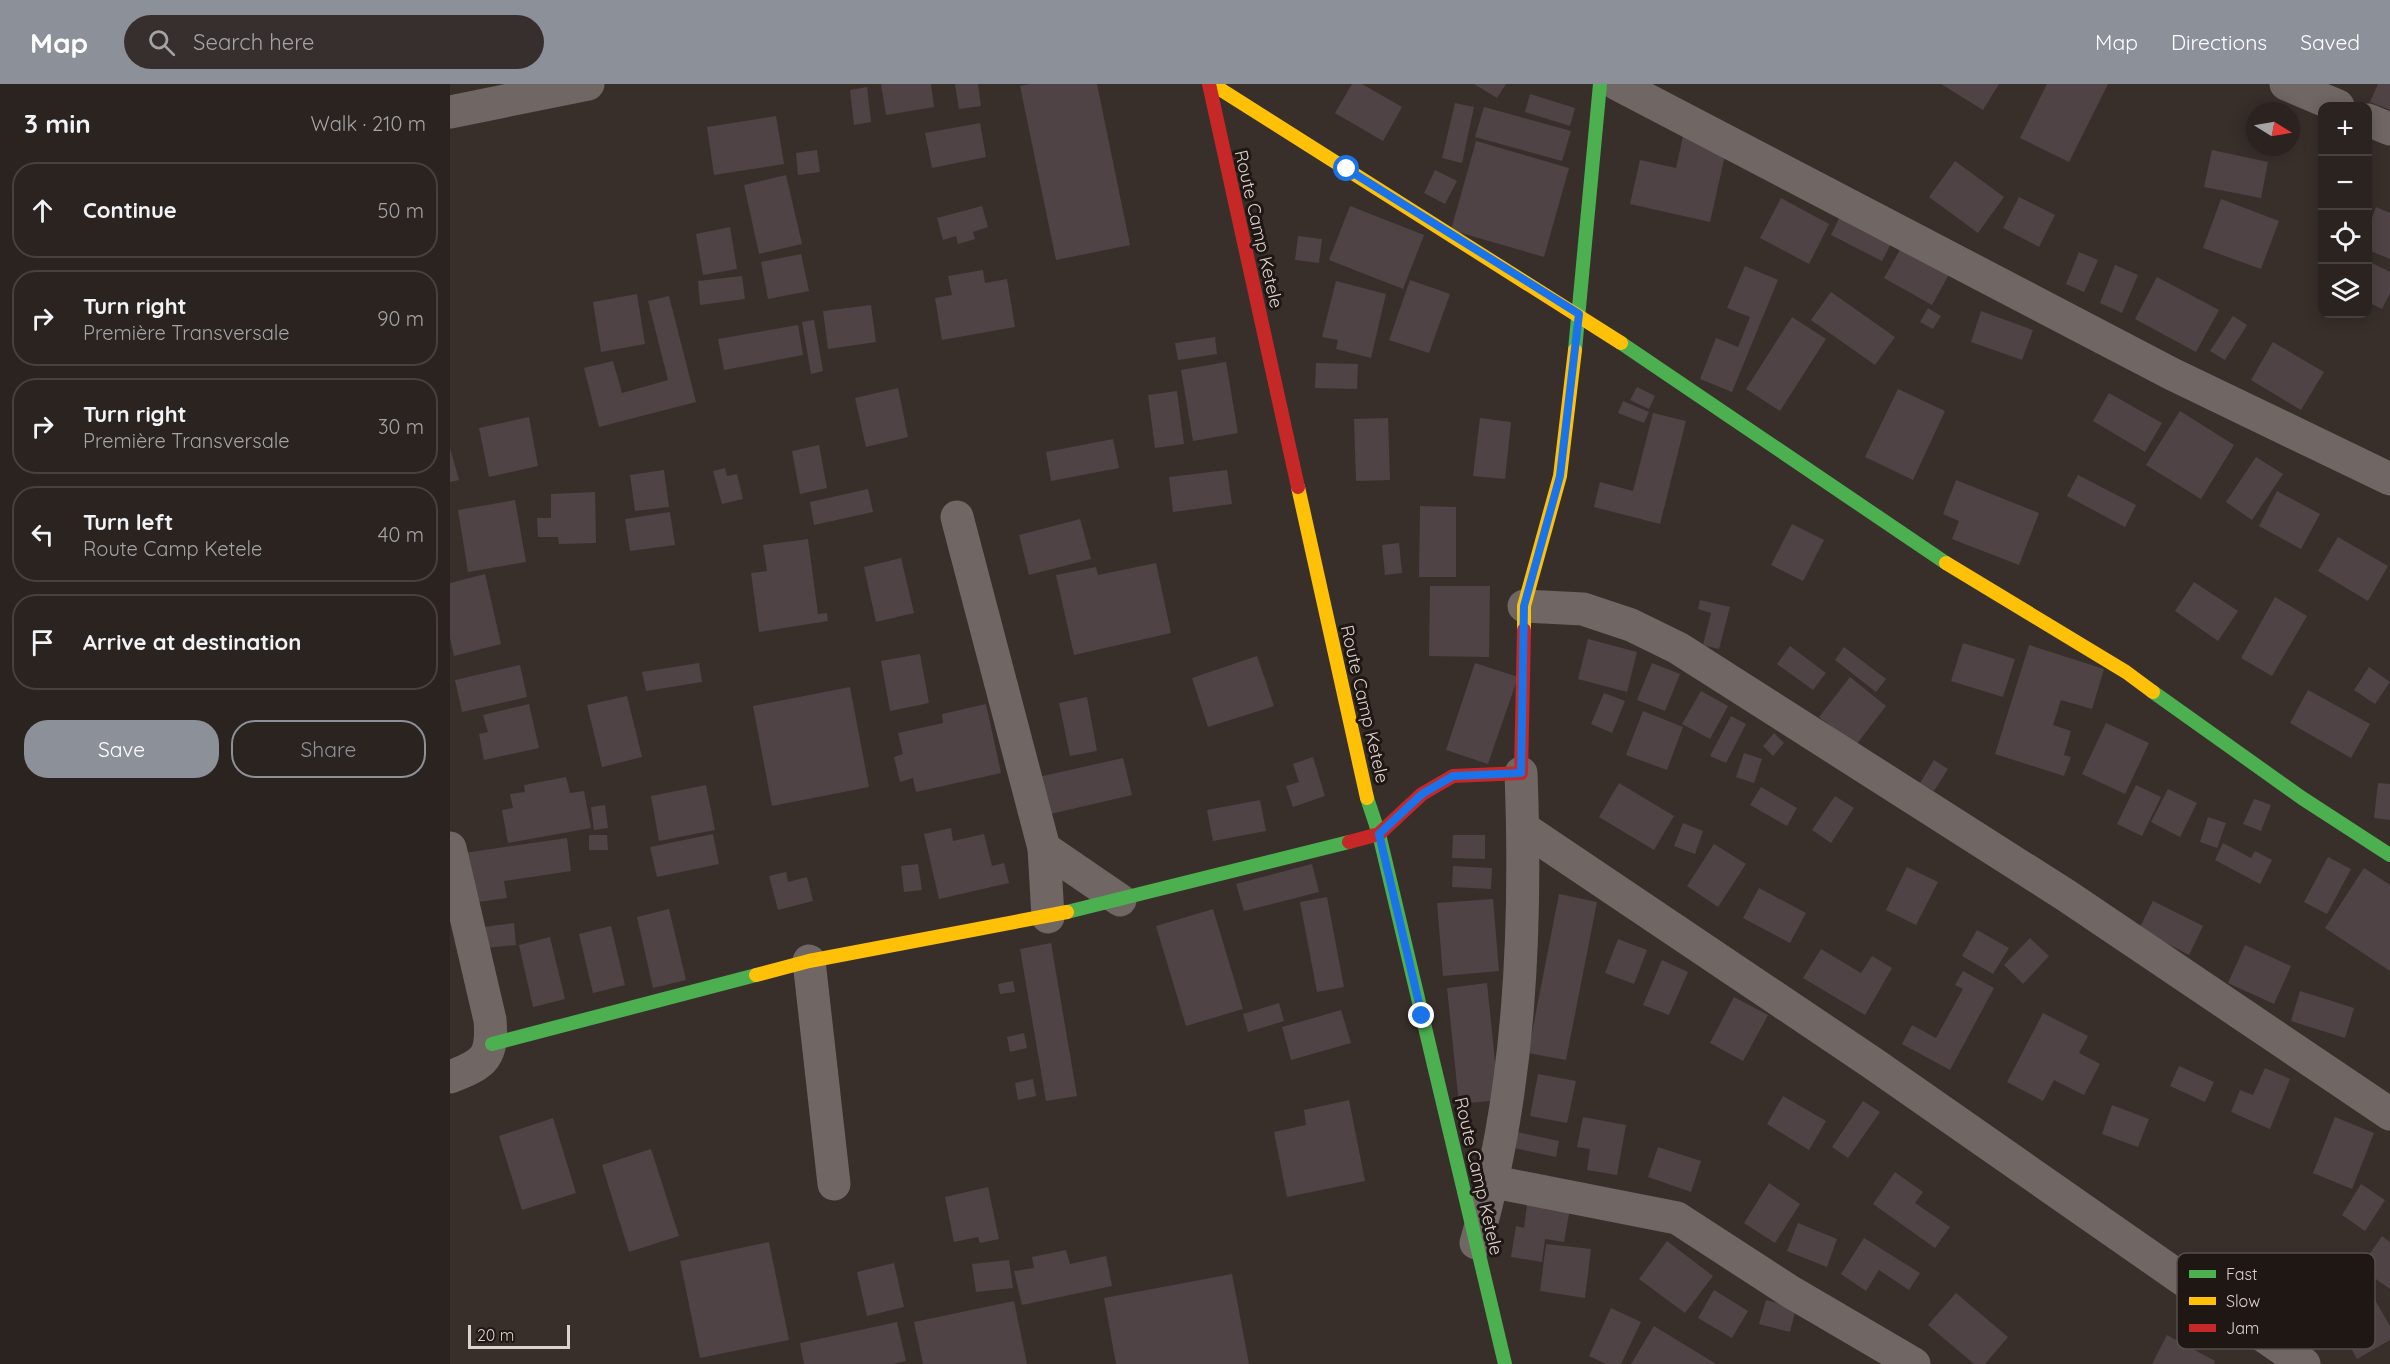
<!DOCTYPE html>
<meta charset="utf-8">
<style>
:root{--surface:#2a2320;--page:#362f2d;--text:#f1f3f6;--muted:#a5a4a5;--line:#46403e;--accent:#8c9099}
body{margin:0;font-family:Quicksand,sans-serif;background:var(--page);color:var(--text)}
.controls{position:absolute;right:18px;top:18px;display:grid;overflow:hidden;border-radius:12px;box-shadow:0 3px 15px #0003}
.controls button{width:54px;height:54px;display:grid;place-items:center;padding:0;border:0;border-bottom:2px solid var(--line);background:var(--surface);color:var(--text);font:30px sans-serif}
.compass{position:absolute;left:1796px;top:18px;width:54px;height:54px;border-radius:50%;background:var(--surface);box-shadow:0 3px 15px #0003;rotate:101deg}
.scale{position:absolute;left:18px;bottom:15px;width:102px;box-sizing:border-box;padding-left:6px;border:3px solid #ddd2ce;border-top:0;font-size:16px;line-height:21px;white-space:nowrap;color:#ddd2ce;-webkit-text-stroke:4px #1e1714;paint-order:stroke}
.stop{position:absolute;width:18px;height:18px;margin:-14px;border:4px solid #1a73e8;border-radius:50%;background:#fff}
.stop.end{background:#1a73e8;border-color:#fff;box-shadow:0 2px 6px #0008}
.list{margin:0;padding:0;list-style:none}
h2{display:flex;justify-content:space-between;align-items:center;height:78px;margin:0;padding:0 24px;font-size:26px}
h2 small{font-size:20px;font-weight:400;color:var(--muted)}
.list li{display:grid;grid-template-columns:39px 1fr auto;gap:18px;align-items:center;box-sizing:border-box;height:96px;margin:0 12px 12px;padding:0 12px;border:2px solid var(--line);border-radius:24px}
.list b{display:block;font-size:22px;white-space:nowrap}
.list p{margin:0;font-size:20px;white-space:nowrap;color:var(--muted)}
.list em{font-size:20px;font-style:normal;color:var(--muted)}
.actions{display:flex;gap:12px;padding:18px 24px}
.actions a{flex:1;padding:14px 0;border:2px solid var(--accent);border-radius:24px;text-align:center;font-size:21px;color:var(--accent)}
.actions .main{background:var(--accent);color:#fff}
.icon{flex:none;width:33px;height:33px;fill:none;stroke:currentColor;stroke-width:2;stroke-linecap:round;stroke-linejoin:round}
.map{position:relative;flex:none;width:1940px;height:1280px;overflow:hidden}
header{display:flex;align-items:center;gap:36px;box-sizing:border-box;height:84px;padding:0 30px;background:var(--accent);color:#fff}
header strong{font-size:28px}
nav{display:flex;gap:33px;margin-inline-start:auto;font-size:21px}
.search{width:420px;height:54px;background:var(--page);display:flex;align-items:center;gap:15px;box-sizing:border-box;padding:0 21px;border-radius:33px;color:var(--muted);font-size:22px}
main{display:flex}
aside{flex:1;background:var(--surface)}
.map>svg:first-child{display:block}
</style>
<header>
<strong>Map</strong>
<div class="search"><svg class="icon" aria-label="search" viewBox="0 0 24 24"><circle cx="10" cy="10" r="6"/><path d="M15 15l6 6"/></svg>Search here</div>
<nav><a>Map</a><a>Directions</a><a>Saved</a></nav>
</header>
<main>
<aside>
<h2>3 min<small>Walk · 210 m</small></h2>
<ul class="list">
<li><svg class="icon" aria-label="ahead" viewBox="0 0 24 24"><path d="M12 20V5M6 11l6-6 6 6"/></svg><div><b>Continue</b></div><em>50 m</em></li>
<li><svg class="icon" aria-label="right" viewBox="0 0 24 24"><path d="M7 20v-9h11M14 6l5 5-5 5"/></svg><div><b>Turn right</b><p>Première Transversale</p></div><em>90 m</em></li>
<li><svg class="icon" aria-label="right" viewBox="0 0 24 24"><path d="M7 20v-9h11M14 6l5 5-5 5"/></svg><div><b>Turn right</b><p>Première Transversale</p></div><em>30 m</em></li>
<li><svg class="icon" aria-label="left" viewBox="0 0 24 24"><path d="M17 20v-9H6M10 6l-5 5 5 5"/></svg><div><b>Turn left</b><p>Route Camp Ketele</p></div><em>40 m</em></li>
<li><svg class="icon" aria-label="arrive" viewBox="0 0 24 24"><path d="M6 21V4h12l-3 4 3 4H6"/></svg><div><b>Arrive at destination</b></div></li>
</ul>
<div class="actions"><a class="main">Save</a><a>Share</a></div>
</aside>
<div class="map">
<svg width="1940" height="1280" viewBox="0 0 1940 1280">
<rect width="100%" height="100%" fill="#382f2b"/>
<g fill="#4f4345">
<polygon points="431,0 481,0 484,23 436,31"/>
<polygon points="505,0 528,0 531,22 509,25"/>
<polygon points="580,0 647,0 680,161 606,176 570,2"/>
<polygon points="902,0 912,0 952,23 933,57 885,29"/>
<polygon points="1024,0 1056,0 1047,14"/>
<polygon points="1491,0 1549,0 1533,26"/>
<polygon points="1597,0 1658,0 1619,78 1570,54"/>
<polygon points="1928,0 1940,0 1940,26 1920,18"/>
<polygon points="417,3 421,38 404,41 400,6"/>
<polygon points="1080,10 1125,24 1120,42 1075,28"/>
<polygon points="1005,19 1024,23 1012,79 992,74"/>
<polygon points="1034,23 1121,47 1112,77 1025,53"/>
<polygon points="326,32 334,80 264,91 257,43"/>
<polygon points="530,39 536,73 482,84 475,49"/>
<polygon points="1234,48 1278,58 1260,138 1180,120 1190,76 1226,84"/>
<polygon points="1026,57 1119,84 1094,173 1001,146"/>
<polygon points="367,66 370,88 348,91 346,69"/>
<polygon points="1762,66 1818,78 1811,114 1754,103"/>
<polygon points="1505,77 1554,113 1528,149 1479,113"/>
<polygon points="985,86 1007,97 995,120 974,109"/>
<polygon points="336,91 352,160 309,170 294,101"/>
<polygon points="1569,113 1605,131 1589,163 1553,144"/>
<polygon points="1331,114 1379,140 1359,180 1310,154"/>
<polygon points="1771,115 1829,137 1811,185 1753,164"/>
<polygon points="532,122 538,143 523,148 525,155 508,160 506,152 493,156 487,134"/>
<polygon points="900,122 974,151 953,205 879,176"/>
<polygon points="1926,123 1940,129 1940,175 1918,166 1918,145"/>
<polygon points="1393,126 1445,152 1432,177 1381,151"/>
<polygon points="280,143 287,185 253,191 246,150"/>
<polygon points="848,152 872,155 869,179 845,176"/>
<polygon points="1454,159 1502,185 1482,221 1434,194"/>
<polygon points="1629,168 1648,176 1634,208 1616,200"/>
<polygon points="351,170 359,207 318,215 311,178"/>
<polygon points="1918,177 1940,188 1940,209 1932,225 1918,218"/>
<polygon points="1665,181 1688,191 1672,229 1650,219"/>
<polygon points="1295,182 1328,196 1282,308 1250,295 1266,254 1288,263 1300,233 1277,224"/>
<polygon points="533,186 535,199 557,195 565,243 492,256 485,214 502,211 498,192"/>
<polygon points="292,192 295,215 250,221 248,197"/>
<polygon points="1707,193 1769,226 1746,268 1685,235"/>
<polygon points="960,196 1000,210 979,269 939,256"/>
<polygon points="886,197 936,210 921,274 886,265 888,256 872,253"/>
<polygon points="1381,208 1445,253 1425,281 1361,236"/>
<polygon points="187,210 195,260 151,268 143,218"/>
<polygon points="219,212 246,318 149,343 134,284 163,277 172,309 218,296 198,217"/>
<polygon points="421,221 426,258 378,265 373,227"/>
<polygon points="1478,224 1491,232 1483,245 1470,238"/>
<polygon points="1531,227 1583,246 1572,276 1521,258"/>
<polygon points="1783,232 1797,241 1775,276 1760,267"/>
<polygon points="1342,233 1376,255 1330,327 1296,305"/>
<polygon points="364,236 373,287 361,290 352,238"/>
<polygon points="348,241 353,271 274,286 268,255"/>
<polygon points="765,253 767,270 728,276 725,259"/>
<polygon points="1823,258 1874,288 1851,326 1801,296"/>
<polygon points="776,278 788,349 743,357 731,286"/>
<polygon points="866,279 908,280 907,305 865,304"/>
<polygon points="1187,303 1205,312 1199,325 1180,316"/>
<polygon points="448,304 458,353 416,363 405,314"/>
<polygon points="1448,305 1495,327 1463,396 1415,373"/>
<polygon points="727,307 734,360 705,364 698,311"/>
<polygon points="1659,309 1712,339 1695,368 1643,337"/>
<polygon points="1173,317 1199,328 1194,339 1168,329"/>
<polygon points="1730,327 1784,361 1751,415 1696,381"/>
<polygon points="1203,329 1236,337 1210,440 1144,423 1150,398 1183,407"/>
<polygon points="79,333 88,382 39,393 29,344"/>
<polygon points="938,334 940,396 906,397 904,335"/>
<polygon points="1030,334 1061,338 1055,395 1023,392"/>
<polygon points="663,355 669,384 601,397 596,368"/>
<polygon points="369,361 377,404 350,410 342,367"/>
<polygon points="0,364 9,396 0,398"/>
<polygon points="1806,373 1833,390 1802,436 1776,418"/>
<polygon points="275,384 277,392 287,390 293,415 272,420 263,387"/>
<polygon points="214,386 219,423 185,427 180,391"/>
<polygon points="777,386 782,420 723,428 719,393"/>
<polygon points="1628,391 1686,421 1675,443 1617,412"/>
<polygon points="1506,396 1589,429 1569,481 1502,455 1509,437 1493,430"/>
<polygon points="418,405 423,428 364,441 360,418"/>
<polygon points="1827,407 1870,430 1851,465 1809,442"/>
<polygon points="145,408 146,459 109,460 108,453 88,453 87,434 101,434 101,410"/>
<polygon points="65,416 76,478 18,488 8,426"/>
<polygon points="970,422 1006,423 1006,493 969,493"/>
<polygon points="220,428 225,461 180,467 175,435"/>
<polygon points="630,435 641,475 579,491 569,451"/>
<polygon points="1342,440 1374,456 1353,497 1321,481"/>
<polygon points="1888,453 1938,482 1918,517 1868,487"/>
<polygon points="358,455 368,530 377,529 378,537 309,548 301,489 317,487 313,461"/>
<polygon points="949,459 952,489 935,491 932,461"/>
<polygon points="451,474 464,529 426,538 414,483"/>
<polygon points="706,479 721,549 624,571 606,491 646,483 648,491"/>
<polygon points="35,490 51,560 4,572 0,554 0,499"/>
<polygon points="1744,498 1788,527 1768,557 1725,527"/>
<polygon points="980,502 1040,502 1039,573 979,572"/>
<polygon points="1825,513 1857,532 1822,592 1791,574"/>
<polygon points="1250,516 1280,523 1269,565 1253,561 1261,529 1248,525"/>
<polygon points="1138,555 1187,568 1177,608 1128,595"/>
<polygon points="1513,559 1565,575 1553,613 1501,597"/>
<polygon points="1579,561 1654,585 1642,625 1611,616 1603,641 1621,647 1614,671 1621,673 1614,692 1545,670"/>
<polygon points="1340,562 1376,589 1363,606 1327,580"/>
<polygon points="1394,563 1436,595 1426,608 1385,576"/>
<polygon points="470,570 479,619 440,627 431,577"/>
<polygon points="807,572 824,622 758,643 742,594"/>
<polygon points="249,579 252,598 196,607 192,588"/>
<polygon points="1025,579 1068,593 1038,680 996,666"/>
<polygon points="1202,579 1230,590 1215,627 1187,616"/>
<polygon points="70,581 77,613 12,628 5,596"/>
<polygon points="1919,583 1940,598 1925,620 1904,606"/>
<polygon points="1400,593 1436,622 1406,661 1369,633"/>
<polygon points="400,603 419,703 322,722 303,622"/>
<polygon points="1858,606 1920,640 1901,674 1840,639"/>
<polygon points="1251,607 1278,622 1260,655 1232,640"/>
<polygon points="1154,609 1175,617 1162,649 1141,640"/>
<polygon points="177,612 192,673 152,683 137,621"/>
<polygon points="637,613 647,667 620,672 609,619"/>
<polygon points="79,620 89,664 34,676 29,650 38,648 33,631"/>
<polygon points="536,620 551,689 466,708 463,694 450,698 444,673 453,670 448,649 493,639 492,630"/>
<polygon points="1193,627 1233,643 1217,686 1176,671"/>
<polygon points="1281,632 1296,640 1276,679 1260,672"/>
<polygon points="1656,639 1699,659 1675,710 1632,690"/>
<polygon points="1324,649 1334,659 1323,672 1313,662"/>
<polygon points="1294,669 1312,675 1304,699 1286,693"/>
<polygon points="863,673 875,712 843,723 836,702 849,698 843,680"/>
<polygon points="673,674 682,711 592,732 584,694"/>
<polygon points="1484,676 1498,685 1484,707 1470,699"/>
<polygon points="116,693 120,709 134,707 141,744 58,759 52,726 63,724 60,710 75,708 74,701"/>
<polygon points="1169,699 1224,732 1204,766 1149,733"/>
<polygon points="1928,699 1940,700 1940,736 1924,734"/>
<polygon points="256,701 265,746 209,757 201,712"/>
<polygon points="1686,701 1711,713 1692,752 1667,740"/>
<polygon points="1311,703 1347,724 1337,742 1300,721"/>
<polygon points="1718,705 1747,719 1730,753 1701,738"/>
<polygon points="1385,712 1404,724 1381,759 1362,746"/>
<polygon points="1804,715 1821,721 1811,747 1793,740"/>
<polygon points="810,716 816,747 763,757 757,726"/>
<polygon points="155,721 158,744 144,746 141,723"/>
<polygon points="1758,733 1776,739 1767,764 1750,758"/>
<polygon points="1233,739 1253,747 1245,770 1224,762"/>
<polygon points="501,744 503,757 534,750 542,782 554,779 559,799 489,815 474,750"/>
<polygon points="263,750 269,780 207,793 200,763"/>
<polygon points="139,751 157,751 158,766 139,766"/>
<polygon points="1003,751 1035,751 1035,775 1002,774"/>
<polygon points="117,754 121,787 54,797 57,814 21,819 14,769"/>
<polygon points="1773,759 1801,774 1805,767 1822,776 1810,800 1765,776"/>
<polygon points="1264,760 1296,780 1268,823 1237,802"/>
<polygon points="1878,773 1901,785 1877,830 1854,818"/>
<polygon points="468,780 472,806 454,808 451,782"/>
<polygon points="862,780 869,808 794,827 786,800"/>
<polygon points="1003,782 1042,784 1041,805 1002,803"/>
<polygon points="1457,783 1488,798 1466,841 1436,826"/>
<polygon points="1914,784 1940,801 1940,887 1875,844"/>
<polygon points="336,788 338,798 357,793 363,817 328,826 319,792"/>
<polygon points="1309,804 1356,829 1340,859 1293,834"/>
<polygon points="1109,810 1147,818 1116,976 1078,969"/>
<polygon points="877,813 894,903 867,908 850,818"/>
<polygon points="1043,815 1049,887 993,892 987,819"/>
<polygon points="1703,817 1753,842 1739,871 1689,845"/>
<polygon points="219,825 236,896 203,904 187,833"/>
<polygon points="763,825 793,925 736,942 706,842"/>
<polygon points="64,839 66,861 34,864 33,843"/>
<polygon points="161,842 175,901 143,909 129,850"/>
<polygon points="1527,846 1559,864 1543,890 1512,872"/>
<polygon points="100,853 115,915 83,923 69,861"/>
<polygon points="1580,854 1599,872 1573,900 1554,881"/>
<polygon points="1168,855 1197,866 1184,900 1155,889"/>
<polygon points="601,859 627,1012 596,1017 570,865"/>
<polygon points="1795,861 1841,882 1824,920 1778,899"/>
<polygon points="1371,865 1411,889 1422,872 1442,884 1415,931 1353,894"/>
<polygon points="1212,876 1238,888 1219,931 1193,921"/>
<polygon points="1513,887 1544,904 1500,986 1452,960 1462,941 1486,954 1513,905 1505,901"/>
<polygon points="563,897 565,908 550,910 548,900"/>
<polygon points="1037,899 1049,1016 1009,1020 997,904"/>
<polygon points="1850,907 1904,924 1895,954 1841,937"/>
<polygon points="1284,913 1318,931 1293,977 1260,959"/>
<polygon points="829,919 834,937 798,948 793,930"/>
<polygon points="891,926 901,959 841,976 832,943"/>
<polygon points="1593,929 1638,952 1629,969 1650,980 1634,1011 1604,996 1593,1017 1557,998"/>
<polygon points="574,949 577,964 560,968 557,953"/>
<polygon points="1729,982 1764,998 1755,1018 1720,1002"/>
<polygon points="1815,984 1840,995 1820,1045 1781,1028 1790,1006 1803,1011"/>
<polygon points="1088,990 1126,997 1117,1039 1080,1032"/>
<polygon points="583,995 586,1012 568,1016 565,999"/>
<polygon points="1333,1012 1376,1037 1359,1066 1317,1040"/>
<polygon points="899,1016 915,1097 837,1113 824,1048 856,1041 854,1026"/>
<polygon points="1413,1017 1430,1028 1398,1074 1382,1063"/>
<polygon points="1662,1021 1699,1035 1688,1063 1652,1050"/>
<polygon points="1133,1033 1176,1041 1167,1091 1137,1086 1140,1065 1127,1063"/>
<polygon points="1885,1033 1924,1049 1902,1105 1863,1089"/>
<polygon points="103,1034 126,1109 72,1126 49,1052"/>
<polygon points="1067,1048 1109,1057 1106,1073 1064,1064"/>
<polygon points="1208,1063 1251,1077 1241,1108 1198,1093"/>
<polygon points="201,1065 229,1152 179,1168 152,1081"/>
<polygon points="1445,1088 1473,1108 1465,1119 1500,1143 1485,1164 1423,1120"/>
<polygon points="1319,1099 1350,1120 1325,1159 1294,1139"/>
<polygon points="1911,1100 1935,1116 1915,1147 1892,1131"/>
<polygon points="538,1103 549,1155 530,1159 528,1153 504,1158 495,1113"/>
<polygon points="1078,1113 1121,1119 1114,1158 1095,1155 1092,1178 1061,1173 1066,1142 1074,1144"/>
<polygon points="1348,1139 1387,1155 1377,1183 1337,1167"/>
<polygon points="1932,1152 1940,1158 1940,1205 1910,1184"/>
<polygon points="1414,1154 1470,1189 1459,1206 1429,1186 1416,1207 1391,1190"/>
<polygon points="1217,1157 1263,1192 1235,1229 1189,1195"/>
<polygon points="319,1158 339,1256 250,1274 230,1177"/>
<polygon points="1096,1160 1141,1165 1135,1214 1090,1207"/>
<polygon points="616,1166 620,1180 656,1172 662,1202 572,1221 564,1187 584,1184 582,1173"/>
<polygon points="559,1176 563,1204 526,1208 522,1180"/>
<polygon points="444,1179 454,1223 417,1232 407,1188"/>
<polygon points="782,1190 799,1280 666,1280 654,1214"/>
<polygon points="1264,1206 1298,1227 1282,1254 1248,1234"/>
<polygon points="1506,1209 1558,1253 1535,1280 1524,1280 1478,1241"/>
<polygon points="1316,1216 1346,1224 1340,1248 1309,1240"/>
<polygon points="1925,1216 1940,1242 1940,1256 1907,1275 1887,1238"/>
<polygon points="564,1217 577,1280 473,1280 464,1238"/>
<polygon points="1161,1224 1191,1238 1171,1280 1156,1280 1139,1272"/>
<polygon points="447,1238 456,1277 443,1280 354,1280 350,1259"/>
<polygon points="1204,1242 1266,1280 1181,1280"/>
<polygon points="1717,1251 1765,1277 1764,1280 1702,1280"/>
</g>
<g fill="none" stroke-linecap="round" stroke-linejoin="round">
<g stroke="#706764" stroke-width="33">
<polyline points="1167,0 1722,290 1940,395"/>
<polyline points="1836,0 1888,22"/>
<polyline points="0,28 138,0"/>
<polyline points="1918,36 1940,45"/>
<polyline points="507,433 594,764 598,833"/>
<polyline points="1074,522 1133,525 1181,541 1228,564 1617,812 1940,1030"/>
<polyline points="1073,744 1421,978 1854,1280"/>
<path d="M 0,764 L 40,936 C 43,973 35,980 0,993"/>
<polyline points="594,764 670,816"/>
<polyline points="359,877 384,1100"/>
<polyline points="1044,1098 1227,1134 1341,1208 1464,1280"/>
<path d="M 1026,1159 C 1070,1008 1077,846 1071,689"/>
</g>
<g stroke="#4caf50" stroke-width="14">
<polyline points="1171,259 1496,479"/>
<polyline points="1125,266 1150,0"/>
<polyline points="1703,608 1852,714 1940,771"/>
<polyline points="917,714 929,750 1055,1280"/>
<polyline points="617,828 899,758"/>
<polyline points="42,960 306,891"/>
</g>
<g stroke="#ffc107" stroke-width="14">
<polyline points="762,0 1171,259"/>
<polyline points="848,403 917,714"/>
<polyline points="1496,479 1676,588 1703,608"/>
<polyline points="1074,546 1074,522 1110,392 1125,266"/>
<polyline points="306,891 359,877 617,828"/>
</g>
<g stroke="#c62828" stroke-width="14">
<polyline points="759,0 848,403"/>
<polyline points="899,758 929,750 972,710 1003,692 1071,689 1074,546"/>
</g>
</g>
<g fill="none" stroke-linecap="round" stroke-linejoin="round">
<polyline stroke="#1a73e8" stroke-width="8" points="897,85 1129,230 1110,392 1074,522 1071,689 1003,692 972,710 929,750 972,932"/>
</g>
<g text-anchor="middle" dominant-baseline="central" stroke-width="6" stroke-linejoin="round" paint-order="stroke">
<g font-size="18" fill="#ddd2ce" stroke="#1e1714">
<text transform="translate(809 145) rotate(77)">Route Camp Ketele</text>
<text transform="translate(915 620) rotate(77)">Route Camp Ketele</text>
<text transform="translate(1029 1092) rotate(77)">Route Camp Ketele</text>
</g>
</g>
<rect x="1727" y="1169" width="198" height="96" rx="9" fill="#1e1714" stroke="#574f4c" stroke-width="1.5"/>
<rect x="1739" y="1186" width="27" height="8" fill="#4caf50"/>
<rect x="1739" y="1213" width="27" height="8" fill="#ffc107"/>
<rect x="1739" y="1240" width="27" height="8" fill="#c62828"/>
<g font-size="16" fill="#ddd2ce">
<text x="1776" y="1196">Fast</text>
<text x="1776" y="1223">Slow</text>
<text x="1776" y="1250">Jam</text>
</g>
</svg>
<div class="controls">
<button>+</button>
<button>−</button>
<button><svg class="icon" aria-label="locate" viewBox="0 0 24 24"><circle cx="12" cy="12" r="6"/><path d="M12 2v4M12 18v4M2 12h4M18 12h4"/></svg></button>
<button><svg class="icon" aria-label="layers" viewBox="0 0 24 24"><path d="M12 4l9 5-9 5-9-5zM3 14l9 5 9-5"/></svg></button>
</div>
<svg class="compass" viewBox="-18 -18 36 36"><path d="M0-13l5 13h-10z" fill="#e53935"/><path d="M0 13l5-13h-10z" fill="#a5a4a5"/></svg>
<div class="scale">20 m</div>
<div class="stop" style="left:897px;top:85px"></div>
<div class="stop end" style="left:972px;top:932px"></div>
</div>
</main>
